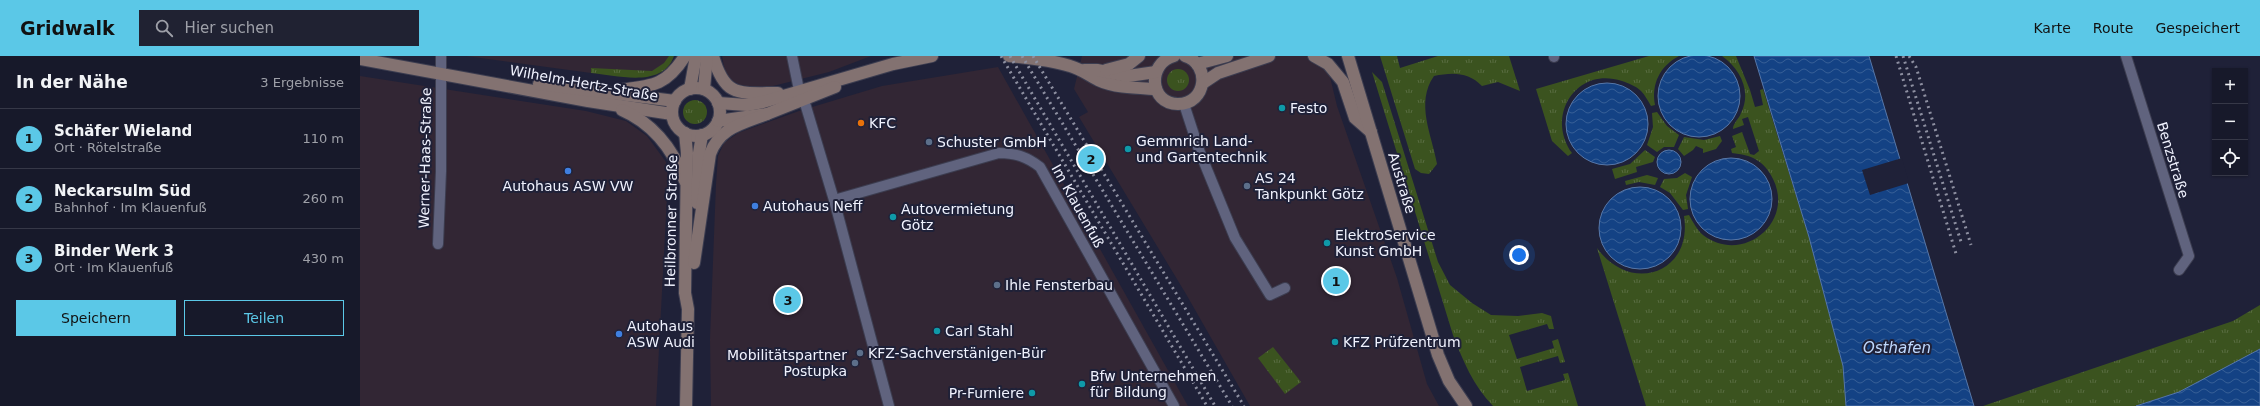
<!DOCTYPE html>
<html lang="de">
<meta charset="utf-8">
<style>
:root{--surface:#17192a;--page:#202232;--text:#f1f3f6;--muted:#9ea0a8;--line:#363847;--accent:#5bc8e7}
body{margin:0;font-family:"DejaVu Sans",sans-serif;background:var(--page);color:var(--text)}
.controls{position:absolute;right:12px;top:12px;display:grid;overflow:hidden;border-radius:0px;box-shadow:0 1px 3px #0004}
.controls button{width:36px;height:36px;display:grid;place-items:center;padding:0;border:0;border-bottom:1px solid var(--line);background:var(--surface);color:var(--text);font:20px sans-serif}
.you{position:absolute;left:1159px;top:199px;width:14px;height:14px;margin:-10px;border:3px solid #fff;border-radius:50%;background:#1a73e8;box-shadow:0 0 0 6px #1a73e833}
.badge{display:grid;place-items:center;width:26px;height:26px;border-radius:50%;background:var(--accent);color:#111;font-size:13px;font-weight:700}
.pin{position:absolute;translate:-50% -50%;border:2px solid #fff;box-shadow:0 1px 4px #0006}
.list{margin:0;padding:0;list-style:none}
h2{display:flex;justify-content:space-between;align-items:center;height:52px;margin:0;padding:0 16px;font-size:17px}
h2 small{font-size:13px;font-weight:400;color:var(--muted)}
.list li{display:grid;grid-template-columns:26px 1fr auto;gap:12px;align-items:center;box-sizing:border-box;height:60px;padding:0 16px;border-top:1px solid var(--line)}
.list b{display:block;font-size:15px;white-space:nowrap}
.list p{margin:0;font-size:13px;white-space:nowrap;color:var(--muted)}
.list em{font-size:13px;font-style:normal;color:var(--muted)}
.actions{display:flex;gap:8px;padding:12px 16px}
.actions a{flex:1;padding:9px 0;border:1px solid var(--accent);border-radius:0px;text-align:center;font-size:14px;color:var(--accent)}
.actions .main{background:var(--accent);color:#111}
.icon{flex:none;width:22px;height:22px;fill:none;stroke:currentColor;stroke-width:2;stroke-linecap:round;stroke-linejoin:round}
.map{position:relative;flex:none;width:1900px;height:350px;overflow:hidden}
header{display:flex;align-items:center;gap:24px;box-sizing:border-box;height:56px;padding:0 20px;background:var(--accent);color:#111}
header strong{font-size:19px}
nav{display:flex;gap:22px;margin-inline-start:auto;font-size:14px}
.search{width:280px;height:36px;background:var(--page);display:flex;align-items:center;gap:10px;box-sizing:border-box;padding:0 14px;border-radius:0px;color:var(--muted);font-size:15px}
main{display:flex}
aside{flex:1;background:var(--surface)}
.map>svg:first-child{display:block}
</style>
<header>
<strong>Gridwalk</strong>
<div class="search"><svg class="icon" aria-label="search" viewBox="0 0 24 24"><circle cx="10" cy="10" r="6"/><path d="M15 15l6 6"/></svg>Hier suchen</div>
<nav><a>Karte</a><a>Route</a><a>Gespeichert</a></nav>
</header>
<main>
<aside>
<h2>In der Nähe<small>3 Ergebnisse</small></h2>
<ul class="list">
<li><span class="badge">1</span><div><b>Schäfer Wieland</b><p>Ort · Rötelstraße</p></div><em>110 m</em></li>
<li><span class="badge">2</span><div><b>Neckarsulm Süd</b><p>Bahnhof · Im Klauenfuß</p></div><em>260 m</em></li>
<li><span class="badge">3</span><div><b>Binder Werk 3</b><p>Ort · Im Klauenfuß</p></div><em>430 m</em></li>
</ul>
<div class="actions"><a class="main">Speichern</a><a>Teilen</a></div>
</aside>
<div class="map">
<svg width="1900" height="350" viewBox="0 0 1900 350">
<defs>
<pattern id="grass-tufts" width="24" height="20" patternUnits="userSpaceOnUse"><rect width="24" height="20" fill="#3b531f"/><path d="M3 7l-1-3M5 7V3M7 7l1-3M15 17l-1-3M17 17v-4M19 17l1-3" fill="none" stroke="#586c41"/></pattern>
<pattern id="water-waves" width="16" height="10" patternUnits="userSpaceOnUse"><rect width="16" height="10" fill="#144284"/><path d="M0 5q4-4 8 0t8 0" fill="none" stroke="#365e96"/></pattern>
</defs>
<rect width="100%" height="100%" fill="#1f2138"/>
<g fill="#322634">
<polygon points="106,0 311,0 300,13 288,18 273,18 231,17"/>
<polygon points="362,0 511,0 469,16 409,31 392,31 380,29 371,24 365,15"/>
<polygon points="722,0 965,0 977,50 1037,222 1067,328 1079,350 890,350 826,238 719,61 728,56 714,33"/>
<polygon points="638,11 828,350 351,350 350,283 356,128 358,100 364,87 378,77 439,55 522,30"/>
<polygon points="0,20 226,55 266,65 287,80 306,106 308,121 296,350 0,350"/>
</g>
<g fill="url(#grass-tufts)">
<path d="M 309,0 L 314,0 C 302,33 257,19 231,17 L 231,12 L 292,15 L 304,7 Z"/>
<path d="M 1020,0 L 1037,0 L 1040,12 L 1078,0 L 1149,0 L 1160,35 L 1138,26 L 1122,30 C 1109,16 1092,16 1074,20 C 1055,47 1072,79 1077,108 L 1069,118 L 1061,117 L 1055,113 Z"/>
<path d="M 1289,0 L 1319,0 C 1300,10 1291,28 1295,49 L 1291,50 C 1288,45 1285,39 1281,35 C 1276,30 1268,27 1262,25 C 1217,10 1185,59 1212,97 L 1208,100 L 1192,85 L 1176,33 Z"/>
<path d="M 1362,0 L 1376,0 L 1390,34 L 1395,51 L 1403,49 L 1400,34 L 1403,33 L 1449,181 L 1483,310 L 1486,350 L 1286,350 L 1237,192 C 1271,239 1333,217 1324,160 L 1329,159 C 1333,166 1337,174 1343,179 C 1382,209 1435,167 1413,123 C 1404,104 1391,99 1372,97 L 1371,93 L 1376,91 L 1372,80 L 1382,76 L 1390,98 L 1394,99 L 1399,95 L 1388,61 L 1382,63 L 1384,69 L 1373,73 C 1373,67 1379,63 1381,57 C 1392,35 1380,13 1362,0 Z"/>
<circle cx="818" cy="24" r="11"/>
<path d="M 1012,16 L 1022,26 L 1078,206 L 1090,229 L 1112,247 L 1131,259 L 1158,260 L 1182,257 L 1191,260 L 1194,273 L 1189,273 L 1187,268 L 1149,279 L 1157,303 L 1194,292 L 1192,285 L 1198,283 L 1205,306 L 1200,307 L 1198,300 L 1160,311 L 1167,335 L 1205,324 L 1203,318 L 1208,317 L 1218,350 L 1133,350 C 1113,329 1103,305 1093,279 Z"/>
<circle cx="335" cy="56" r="12"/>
<polygon points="1297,56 1307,70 1319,79 1314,91 1304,91 1297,96 1287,89 1293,71 1292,57"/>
<polygon points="1360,80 1362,85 1356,93 1343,97 1343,93 1336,90 1333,94 1324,100 1318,93 1324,81 1344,84"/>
<polygon points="1285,94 1295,101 1293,106 1276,111 1277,116 1255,123 1252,113 1270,108"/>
<polygon points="1325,117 1332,121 1326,139 1328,153 1323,154 1310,137 1300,131 1304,123 1317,122"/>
<polygon points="1287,119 1298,122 1295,129 1279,126 1266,129 1265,125"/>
<polygon points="1900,249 1900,293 1822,335 1775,350 1623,350 1873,265"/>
<polygon points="913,291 941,326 925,338 898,302"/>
</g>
<g fill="url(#water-waves)" stroke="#5677a9">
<circle cx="1339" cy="40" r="41"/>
<polygon points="1394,0 1509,0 1614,350 1486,350 1483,310 1449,181"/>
<circle cx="1247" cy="68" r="41"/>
<circle cx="1309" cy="106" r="12"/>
<circle cx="1371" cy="143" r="41"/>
<circle cx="1280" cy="172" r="41"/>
<polygon points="1900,293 1900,350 1776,350 1819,336"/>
</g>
<polygon fill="#1f2138" points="1542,102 1549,127 1510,139 1502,114"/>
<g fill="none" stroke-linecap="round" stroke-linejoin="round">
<defs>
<g id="minor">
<polyline points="432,0 439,34"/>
<polyline points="1194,0 1194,1"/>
<polyline points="1766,0 1829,200 1819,214"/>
<polyline points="444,44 474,144 529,350"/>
<polyline points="824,48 839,94 875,182 910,239 925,232"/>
<path d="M 474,144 L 639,97 C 656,97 667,101 680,111 L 814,350"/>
<polyline points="78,188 81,115 81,0"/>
</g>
<g id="secondary">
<path d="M 353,0 C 365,42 379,37 418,37"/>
<path d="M 649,0 C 670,2 691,4 710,10 C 721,13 728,19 738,24 C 755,32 777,32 796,33"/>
<path d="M 814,0 C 787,7 789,48 818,48 C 847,48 851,8 825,0"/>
<polyline points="954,0 968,8 983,26 995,62 1011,76"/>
<polyline points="988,0 1078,299 1089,325 1106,350"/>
<polyline points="0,3 228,45 312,58"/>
<polyline points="837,8 867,0"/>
<polyline points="724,14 737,14 768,20 796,16"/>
<polyline points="746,14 769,8 779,0"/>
<polyline points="843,27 858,17 909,0"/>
<polyline points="179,28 315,45"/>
<circle cx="336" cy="56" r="24"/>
<polyline points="330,33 336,0"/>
<polyline points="344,33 347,0"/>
<path d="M 259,34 C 292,30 306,30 325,0"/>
<polyline points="358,47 387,49 403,46 533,8 572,0"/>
<path d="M 262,54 C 294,68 313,93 325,125"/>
<polyline points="358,65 407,58 475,31"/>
<polyline points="325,77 327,97 325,237 328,253 326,350"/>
<polyline points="337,147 339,97 342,79"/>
<path d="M 334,207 L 350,98 C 360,71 382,68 407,58"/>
</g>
</defs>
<use href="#minor" stroke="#3c3d50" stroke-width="12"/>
<use href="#secondary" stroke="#3c3d50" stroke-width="14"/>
<use href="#minor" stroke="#60637e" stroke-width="10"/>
<use href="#secondary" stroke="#837271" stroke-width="12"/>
<g stroke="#8e90a1" stroke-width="3" stroke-dasharray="2 4" stroke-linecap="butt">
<polyline points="641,0 847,350"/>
<polyline points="650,0 855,350"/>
<polyline points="662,0 872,350"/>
<polyline points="673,0 884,350"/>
<polyline points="1536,0 1597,201"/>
<polyline points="1543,0 1602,189"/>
<polyline points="1549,0 1556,11 1611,189"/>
</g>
</g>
<g fill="#0f9aa8" stroke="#1f2138" stroke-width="1.5">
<circle cx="922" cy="52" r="4"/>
<circle cx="768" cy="93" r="4"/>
<circle cx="533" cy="161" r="4"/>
<circle cx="967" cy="187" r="4"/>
<circle cx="577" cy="275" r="4"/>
<circle cx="975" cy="286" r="4"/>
<circle cx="722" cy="328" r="4"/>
<circle cx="672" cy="337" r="4"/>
</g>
<circle fill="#e8710a" stroke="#1f2138" stroke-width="1.5" cx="501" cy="67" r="4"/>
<g fill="#5c6f8a" stroke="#1f2138" stroke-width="1.5">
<circle cx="569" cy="86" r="4"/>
<circle cx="887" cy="130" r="4"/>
<circle cx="637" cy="229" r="4"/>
<circle cx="500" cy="297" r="4"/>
<circle cx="495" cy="307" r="4"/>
</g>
<g fill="#3f7fe0" stroke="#1f2138" stroke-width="1.5">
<circle cx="208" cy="115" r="4"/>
<circle cx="395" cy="150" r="4"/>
<circle cx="259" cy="278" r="4"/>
</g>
<g text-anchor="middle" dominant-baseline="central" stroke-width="4" stroke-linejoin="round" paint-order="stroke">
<g font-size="14" fill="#f0f2fe" stroke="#1f2138">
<text transform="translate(224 27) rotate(10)">Wilhelm-Hertz-Straße</text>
<text transform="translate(65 102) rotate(-89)">Werner-Haas-Straße</text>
<text transform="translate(1813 104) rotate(73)">Benzstraße</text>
<text transform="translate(1042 127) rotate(73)">Austraße</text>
<text transform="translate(718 150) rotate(61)">Im Klauenfuß</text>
<text transform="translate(311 165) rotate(-89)">Heilbronner Straße</text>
</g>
<g font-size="14" fill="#f0f2fe" stroke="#1f2138" text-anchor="start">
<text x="930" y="52">Festo</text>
<text x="509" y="67">KFC</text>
<text x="776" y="85">Gemmrich Land-<tspan x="776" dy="16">und Gartentechnik</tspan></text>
<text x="577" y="86">Schuster GmbH</text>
<text x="895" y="122">AS 24<tspan x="895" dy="16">Tankpunkt Götz</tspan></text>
<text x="208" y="130" text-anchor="middle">Autohaus ASW VW</text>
<text x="403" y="150">Autohaus Neff</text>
<text x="541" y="153">Autovermietung<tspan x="541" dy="16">Götz</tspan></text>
<text x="975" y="179">ElektroService<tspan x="975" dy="16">Kunst GmbH</tspan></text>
<text x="645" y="229">Ihle Fensterbau</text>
<text x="267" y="270">Autohaus<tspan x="267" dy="16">ASW Audi</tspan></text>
<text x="585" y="275">Carl Stahl</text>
<text x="983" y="286">KFZ Prüfzentrum</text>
<text x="508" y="297">KFZ-Sachverstänigen-Bür</text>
<text x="487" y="299" text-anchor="end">Mobilitätspartner<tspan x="487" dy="16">Postupka</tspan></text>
<text x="730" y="320">Bfw Unternehmen<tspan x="730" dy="16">für Bildung</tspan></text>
<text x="664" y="337" text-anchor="end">Pr-Furniere</text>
</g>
<g font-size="15" font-style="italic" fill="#bed8fe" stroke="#1f2138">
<text x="1537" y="292">Osthafen</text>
</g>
</g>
</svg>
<div class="controls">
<button>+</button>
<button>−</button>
<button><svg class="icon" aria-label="locate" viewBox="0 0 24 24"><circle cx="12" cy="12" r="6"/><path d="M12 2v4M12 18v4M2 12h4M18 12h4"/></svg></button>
</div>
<div class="you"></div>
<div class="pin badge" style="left:976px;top:225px">1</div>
<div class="pin badge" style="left:731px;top:103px">2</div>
<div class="pin badge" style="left:428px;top:244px">3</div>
</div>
</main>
